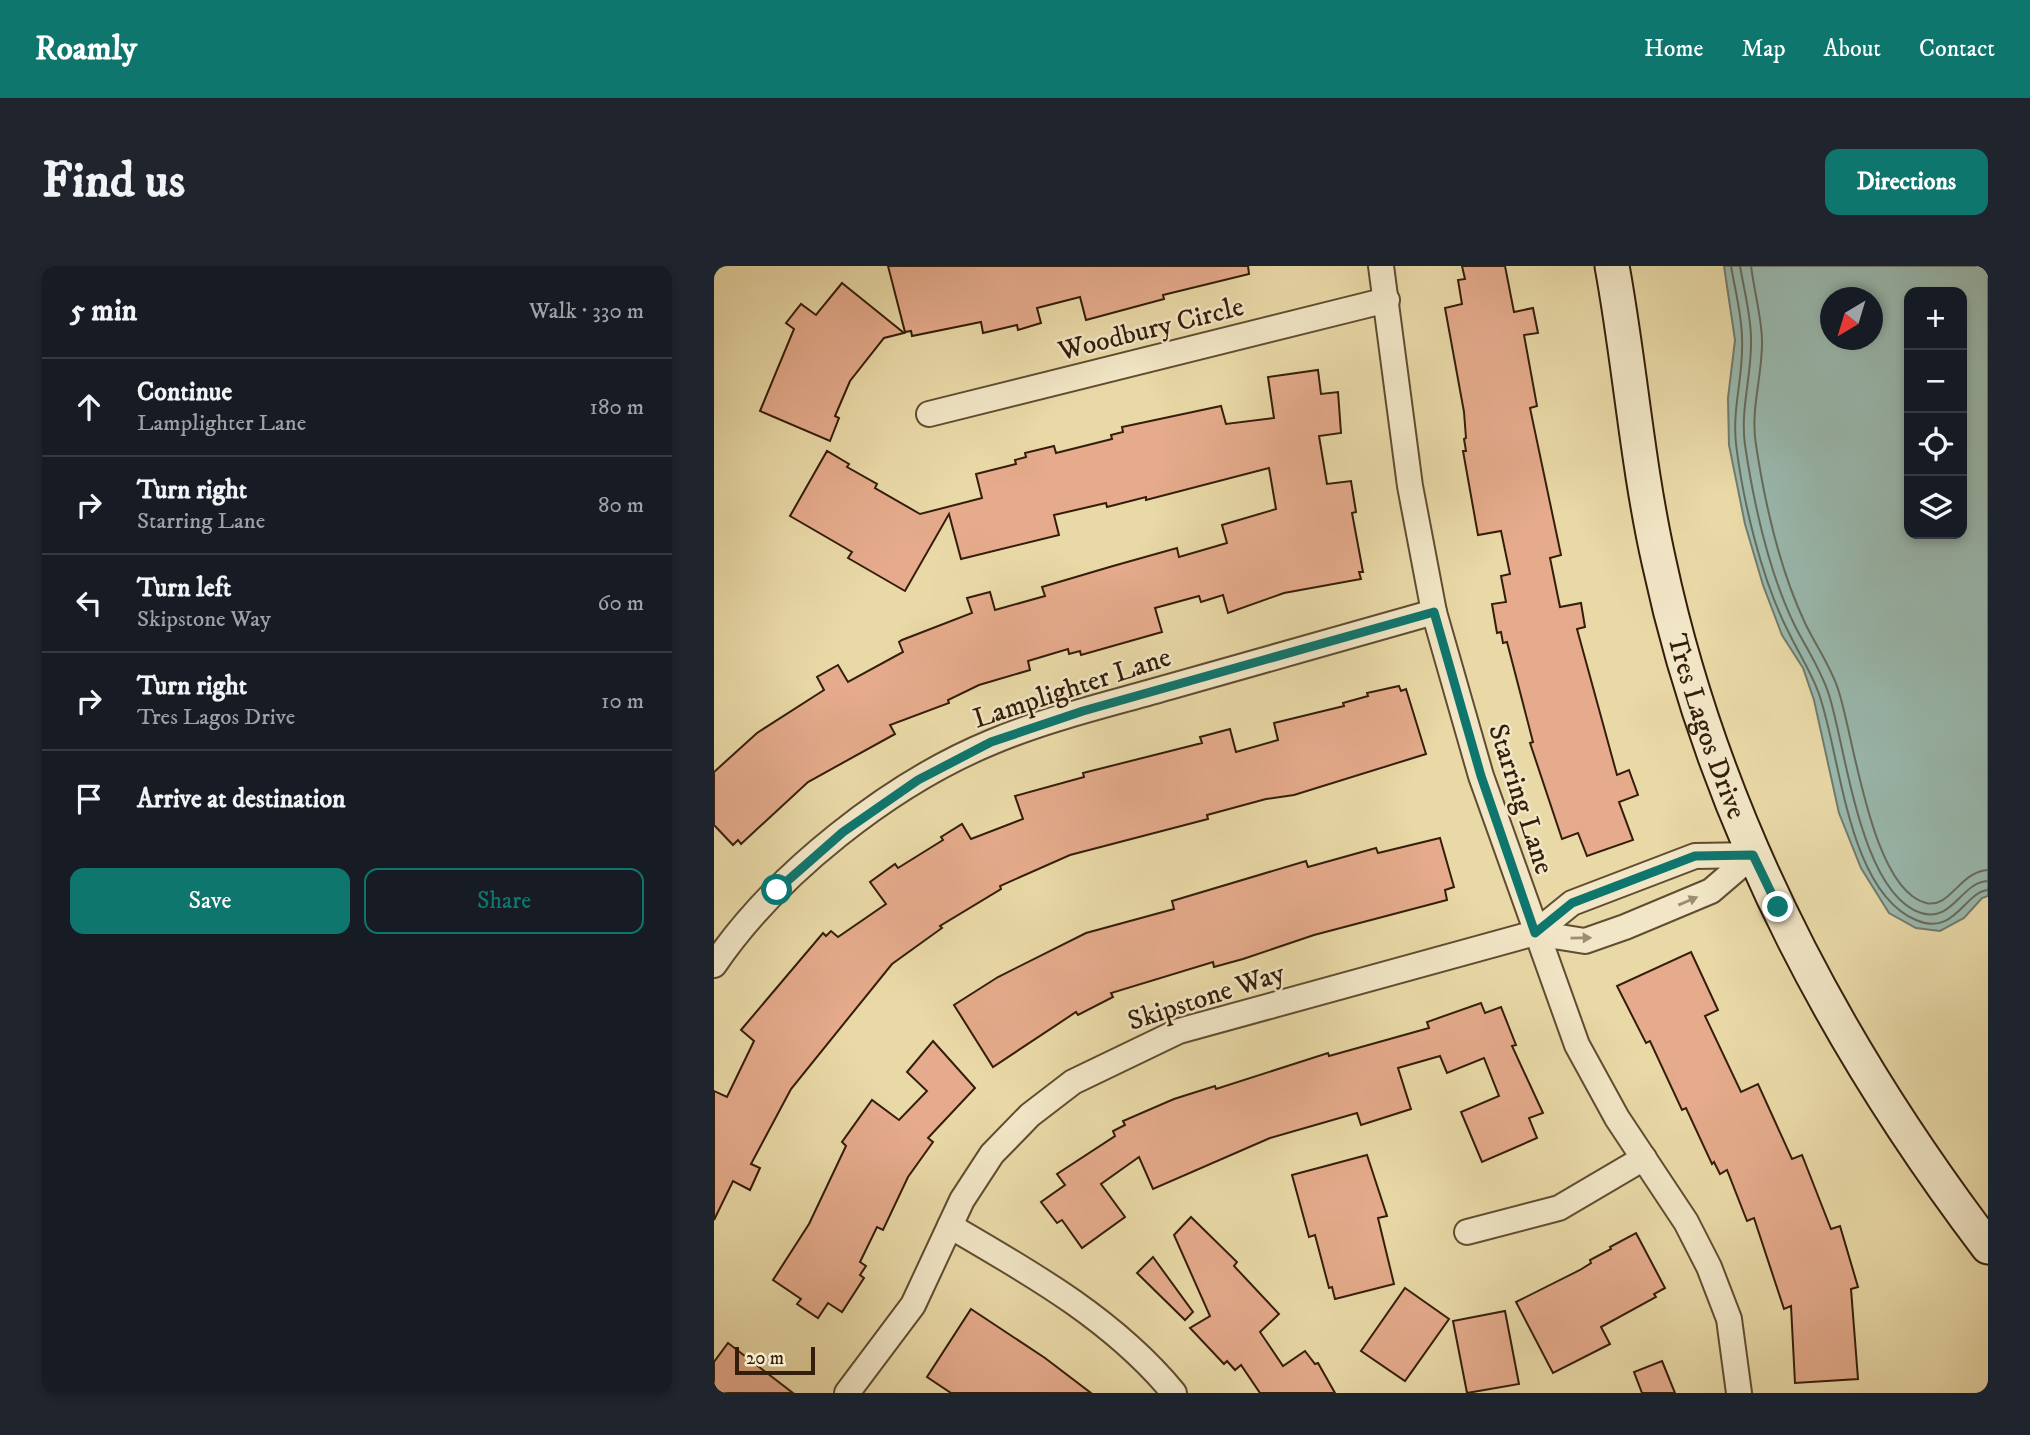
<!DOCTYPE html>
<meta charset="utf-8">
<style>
:root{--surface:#171b24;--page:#20242c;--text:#f1f3f6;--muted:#9ea1a6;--line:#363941;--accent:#0f766e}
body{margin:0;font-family:"IM FELL DW Pica",serif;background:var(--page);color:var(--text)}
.controls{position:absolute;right:21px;top:21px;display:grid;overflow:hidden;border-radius:14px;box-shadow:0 4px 10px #0003}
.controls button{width:63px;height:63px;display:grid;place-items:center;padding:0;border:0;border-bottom:2px solid var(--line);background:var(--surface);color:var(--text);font:35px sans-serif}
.compass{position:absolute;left:1106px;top:21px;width:63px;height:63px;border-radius:50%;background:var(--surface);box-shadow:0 4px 10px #0003;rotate:218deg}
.scale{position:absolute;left:21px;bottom:18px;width:80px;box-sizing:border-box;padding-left:7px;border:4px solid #341d0a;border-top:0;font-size:19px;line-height:24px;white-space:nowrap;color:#341d0a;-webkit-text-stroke:5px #f1e6c6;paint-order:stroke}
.stop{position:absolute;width:21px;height:21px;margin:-16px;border:5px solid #0f766e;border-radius:50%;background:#fff}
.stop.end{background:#0f766e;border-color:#fff;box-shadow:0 2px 7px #0008}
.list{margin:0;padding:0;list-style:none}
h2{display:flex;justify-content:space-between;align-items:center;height:91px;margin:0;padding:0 28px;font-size:30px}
h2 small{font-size:23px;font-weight:400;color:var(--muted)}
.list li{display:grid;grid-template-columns:46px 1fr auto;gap:21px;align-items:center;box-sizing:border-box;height:98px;padding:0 28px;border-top:2px solid var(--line)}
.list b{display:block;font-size:26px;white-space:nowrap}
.list p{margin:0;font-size:23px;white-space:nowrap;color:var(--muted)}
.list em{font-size:23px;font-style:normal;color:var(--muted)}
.actions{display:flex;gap:14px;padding:21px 28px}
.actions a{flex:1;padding:16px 0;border:2px solid var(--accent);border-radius:14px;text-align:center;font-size:24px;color:var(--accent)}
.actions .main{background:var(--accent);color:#fff}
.icon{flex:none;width:38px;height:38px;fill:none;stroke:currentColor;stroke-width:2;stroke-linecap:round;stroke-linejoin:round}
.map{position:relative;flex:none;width:1274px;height:1127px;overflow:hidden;border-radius:14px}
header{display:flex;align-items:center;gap:42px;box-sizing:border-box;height:98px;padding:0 35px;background:var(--accent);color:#fff}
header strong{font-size:33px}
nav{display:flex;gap:38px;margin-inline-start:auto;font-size:24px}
.intro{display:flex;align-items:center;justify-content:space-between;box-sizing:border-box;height:168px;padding:0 42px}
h1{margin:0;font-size:49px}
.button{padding:18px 32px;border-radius:14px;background:var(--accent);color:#fff;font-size:24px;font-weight:700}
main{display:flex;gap:42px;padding:0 42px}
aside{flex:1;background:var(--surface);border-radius:14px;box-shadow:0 4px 10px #0003}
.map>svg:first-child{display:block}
</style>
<header>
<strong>Roamly</strong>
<nav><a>Home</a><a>Map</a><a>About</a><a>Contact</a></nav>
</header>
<div class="intro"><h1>Find us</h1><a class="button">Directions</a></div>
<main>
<aside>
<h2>5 min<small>Walk · 330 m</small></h2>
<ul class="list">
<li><svg class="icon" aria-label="ahead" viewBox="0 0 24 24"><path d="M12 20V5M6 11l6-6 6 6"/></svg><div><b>Continue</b><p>Lamplighter Lane</p></div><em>180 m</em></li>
<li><svg class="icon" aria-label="right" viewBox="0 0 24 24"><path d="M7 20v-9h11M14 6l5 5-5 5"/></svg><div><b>Turn right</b><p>Starring Lane</p></div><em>80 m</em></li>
<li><svg class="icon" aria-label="left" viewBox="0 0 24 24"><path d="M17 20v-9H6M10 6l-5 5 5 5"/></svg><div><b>Turn left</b><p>Skipstone Way</p></div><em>60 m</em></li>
<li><svg class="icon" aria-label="right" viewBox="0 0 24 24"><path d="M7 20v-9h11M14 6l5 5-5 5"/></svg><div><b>Turn right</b><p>Tres Lagos Drive</p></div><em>10 m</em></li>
<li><svg class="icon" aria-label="arrive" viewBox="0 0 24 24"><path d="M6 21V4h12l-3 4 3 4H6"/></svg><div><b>Arrive at destination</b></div></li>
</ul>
<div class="actions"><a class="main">Save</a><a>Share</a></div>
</aside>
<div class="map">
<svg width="1274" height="1127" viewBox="0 0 1274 1127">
<rect width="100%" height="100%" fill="#e9d9a7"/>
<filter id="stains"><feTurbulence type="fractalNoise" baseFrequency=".00286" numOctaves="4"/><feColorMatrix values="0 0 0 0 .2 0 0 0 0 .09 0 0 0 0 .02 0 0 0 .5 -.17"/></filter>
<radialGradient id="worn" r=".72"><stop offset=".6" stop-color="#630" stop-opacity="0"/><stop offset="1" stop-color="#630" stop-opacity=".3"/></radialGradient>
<path fill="#99b9af" stroke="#717b6d" stroke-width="2" fill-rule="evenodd" d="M 1010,0 L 1274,0 L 1274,630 L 1268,632 L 1250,652 L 1226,665 L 1202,662 L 1175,647 L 1147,602 L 1125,547 L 1100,434 L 1089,402 L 1068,369 L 1049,319 L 1031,258 L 1015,179 L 1014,132 L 1021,74 ZM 1195,26 L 1248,26 L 1248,268 L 1195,268 ZM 1116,32 L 1158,32 L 1158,74 L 1116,74 Z"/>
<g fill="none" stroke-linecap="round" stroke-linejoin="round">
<g stroke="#666b5c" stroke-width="2">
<path d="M 1017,0 C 1021,24 1028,49 1028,73 C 1030,108 1018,141 1022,178 C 1029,236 1048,315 1075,367 C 1085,388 1097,405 1105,428 C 1127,490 1133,625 1202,654 C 1241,671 1250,626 1274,624"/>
<path d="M 1026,0 C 1030,24 1037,49 1037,73 C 1038,109 1026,143 1031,179 C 1040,239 1055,308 1082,362 C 1094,385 1107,404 1115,429 C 1132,482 1146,627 1207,647 C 1239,657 1247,616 1274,615"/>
<path d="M 1037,0 C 1040,24 1047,49 1048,73 C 1049,109 1036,142 1042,179 C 1051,238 1065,302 1091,357 C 1102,380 1116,399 1124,423 C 1140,470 1157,623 1212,637 C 1236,643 1246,605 1274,604"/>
</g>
</g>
<g fill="#e5ab8c" stroke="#341d0a" stroke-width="2">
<polygon points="174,0 534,0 535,8 449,29 450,33 372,54 366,31 323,42 327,57 304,64 303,59 269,67 267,56 198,70 197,65 191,66"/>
<polygon points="748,0 791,0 800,46 819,42 824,67 810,69 823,140 816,142 847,289 836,292 846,341 867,337 871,361 863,363 903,509 915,504 924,529 905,536 919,574 873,590 864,567 848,573 816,477 819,476 793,376 789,377 787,366 783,367 778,338 792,336 787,310 796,308 787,265 764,269 749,185 752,185 750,173 752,172 750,146 731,42 748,38 744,14 751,13"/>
<polygon points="128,17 190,67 170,72 136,115 121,150 125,152 116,175 46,145 80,63 72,57 87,38 102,49"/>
<polygon points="604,104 607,128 624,126 627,167 605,170 613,218 637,215 642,246 638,247 649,306 645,306 647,313 570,327 514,347 509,329 487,336 485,330 441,342 448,366 367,389 366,385 355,388 354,383 314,395 316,404 265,419 234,434 235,437 176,459 181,468 94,516 27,578 24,574 19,579 0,559 0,506 43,467 110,424 103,411 124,399 134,416 189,386 185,376 188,374 258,347 253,332 276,326 281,344 331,330 328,321 399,300 463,282 465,291 513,277 508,259 562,243 555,202 432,234 432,231 393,241 392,237 340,249 345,269 247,293 235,248 191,325 134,292 138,286 76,250 113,185 135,198 133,201 163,218 161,222 206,248 268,232 262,208 302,198 301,194 312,191 311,187 340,180 342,187 398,173 397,169 409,166 408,161 507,140 512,158 560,152 554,111"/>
<polygon points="685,420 687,425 692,423 712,488 580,529 552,533 493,549 494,553 356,589 286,620 287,623 226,660 228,662 178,698 77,823 37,898 46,902 36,924 19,915 0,954 0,825 13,831 40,775 27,764 109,667 112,670 117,665 124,671 172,638 156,616 181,598 184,602 229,574 227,571 248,558 257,573 309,553 301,530 370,511 369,507 488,477 486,471 516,463 522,486 564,474 560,457 630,440 629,437 654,430 653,427"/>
<polygon points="726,572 740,621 731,624 733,634 600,669 529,693 500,701 499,696 397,727 399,731 364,749 362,746 279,801 240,739 284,711 372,667 460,643 458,635 592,595 594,601 662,582 664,587"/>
<polygon points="977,686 1004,744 991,750 1027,826 1044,818 1078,893 1088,889 1117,963 1126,960 1144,1021 1137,1023 1144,1113 1081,1117 1077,1040 1070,1043 1040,952 1033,955 1013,904 1006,908 1000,896 998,898 972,842 968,844 936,775 932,777 903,720"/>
<polygon points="767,737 771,747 787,741 802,779 798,780 829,847 815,852 823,872 768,896 747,846 785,830 770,792 733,807 726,790 684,802 697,843 647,859 643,847 556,872 439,923 425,891 387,918 411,951 368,982 348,954 343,957 327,936 351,919 343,908 401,870 399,865 411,859 409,855 460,833 501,820 502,823 614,787 615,790 715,762 713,756"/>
<polygon points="219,775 261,822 214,872 219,876 194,911 169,964 163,961 146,996 152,1000 146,1009 150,1012 128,1046 114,1037 104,1052 83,1038 87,1033 59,1014 95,958 132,880 128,876 158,834 185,854 213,825 193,806"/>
<polygon points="653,889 673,950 664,952 680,1018 621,1033 618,1021 615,1022 601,969 595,971 578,909"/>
<polygon points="477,951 523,996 520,1000 565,1048 546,1066 569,1100 591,1085 601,1098 604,1097 621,1127 546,1127 527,1099 521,1104 513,1095 510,1098 476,1062 496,1050 460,969"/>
<polygon points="922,967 951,1022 940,1028 942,1031 887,1061 896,1078 839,1107 802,1036 866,1004 877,997 876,994 897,983 896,981"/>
<polygon points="439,991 479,1046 471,1054 423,1007"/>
<polygon points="691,1022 735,1053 691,1115 647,1085"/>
<polygon points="257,1043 331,1092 377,1127 237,1127 213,1111"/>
<polygon points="791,1045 805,1118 753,1127 739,1055"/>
<polygon points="14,1077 79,1127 0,1127 0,1096"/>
<polygon points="948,1095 961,1127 928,1127 920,1106"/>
</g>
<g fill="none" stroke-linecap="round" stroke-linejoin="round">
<defs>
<g id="street">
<polyline points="667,0 696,220 720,346 767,510 863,779 903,852 972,956 995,1001 1015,1053 1025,1127"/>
<polyline points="215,148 673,34"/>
<polyline points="821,667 871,675 911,661 997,625 1039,589"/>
<path d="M 0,699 C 62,608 176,518 278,476 C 335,452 396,438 455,421 C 543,396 632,371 720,346"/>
<path d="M 236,960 C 317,1007 400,1054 460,1127"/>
<polyline points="753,966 845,942 930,892"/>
<polyline points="133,1127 199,1039 248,934 278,888 316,849 359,816 465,765 821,667 858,637 981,590 1039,589"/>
</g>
<g id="secondary">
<path id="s1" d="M 898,0 C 916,98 923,198 945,296 C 999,548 1119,777 1274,981"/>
</g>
</defs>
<use href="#street" stroke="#614c31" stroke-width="28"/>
<use href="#secondary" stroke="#341d0a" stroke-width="37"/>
<use href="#street" stroke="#f1e6c6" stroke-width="24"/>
<use href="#secondary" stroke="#f1e6c6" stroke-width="33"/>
</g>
<defs><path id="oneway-solid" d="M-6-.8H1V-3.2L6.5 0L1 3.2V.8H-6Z" transform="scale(1.75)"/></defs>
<g fill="#9c8c71">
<use href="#oneway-solid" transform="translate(974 635) rotate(-23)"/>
<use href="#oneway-solid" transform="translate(867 672) rotate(-1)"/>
</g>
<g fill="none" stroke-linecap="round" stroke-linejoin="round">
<polyline stroke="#0f766e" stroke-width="9" points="63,624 129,566 204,514 277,476 369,445 720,346 767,510 821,667 858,637 981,590 1039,589 1064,641"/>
</g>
<g text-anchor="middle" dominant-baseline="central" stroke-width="5" stroke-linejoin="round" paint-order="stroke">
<g font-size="28" fill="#341d0a" stroke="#f1e6c6">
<text transform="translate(437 63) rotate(-14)">Woodbury Circle</text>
<text transform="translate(358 422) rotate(-18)">Lamplighter Lane</text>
<text stroke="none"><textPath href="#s1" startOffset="471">Tres Lagos Drive</textPath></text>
<text transform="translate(807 533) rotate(72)">Starring Lane</text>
<text transform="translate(492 731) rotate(-18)">Skipstone Way</text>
</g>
</g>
<rect width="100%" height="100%" filter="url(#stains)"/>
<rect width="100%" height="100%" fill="url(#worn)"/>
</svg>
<div class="controls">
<button>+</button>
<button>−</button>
<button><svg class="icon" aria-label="locate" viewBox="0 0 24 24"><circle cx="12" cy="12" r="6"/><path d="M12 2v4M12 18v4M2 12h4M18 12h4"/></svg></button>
<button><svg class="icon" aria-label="layers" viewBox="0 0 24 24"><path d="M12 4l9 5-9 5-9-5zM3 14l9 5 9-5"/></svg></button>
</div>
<svg class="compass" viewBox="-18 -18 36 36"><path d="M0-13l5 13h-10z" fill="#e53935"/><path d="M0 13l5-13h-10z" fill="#9ea1a6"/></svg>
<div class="scale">20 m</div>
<div class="stop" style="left:63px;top:624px"></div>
<div class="stop end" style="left:1064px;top:641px"></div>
</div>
</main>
